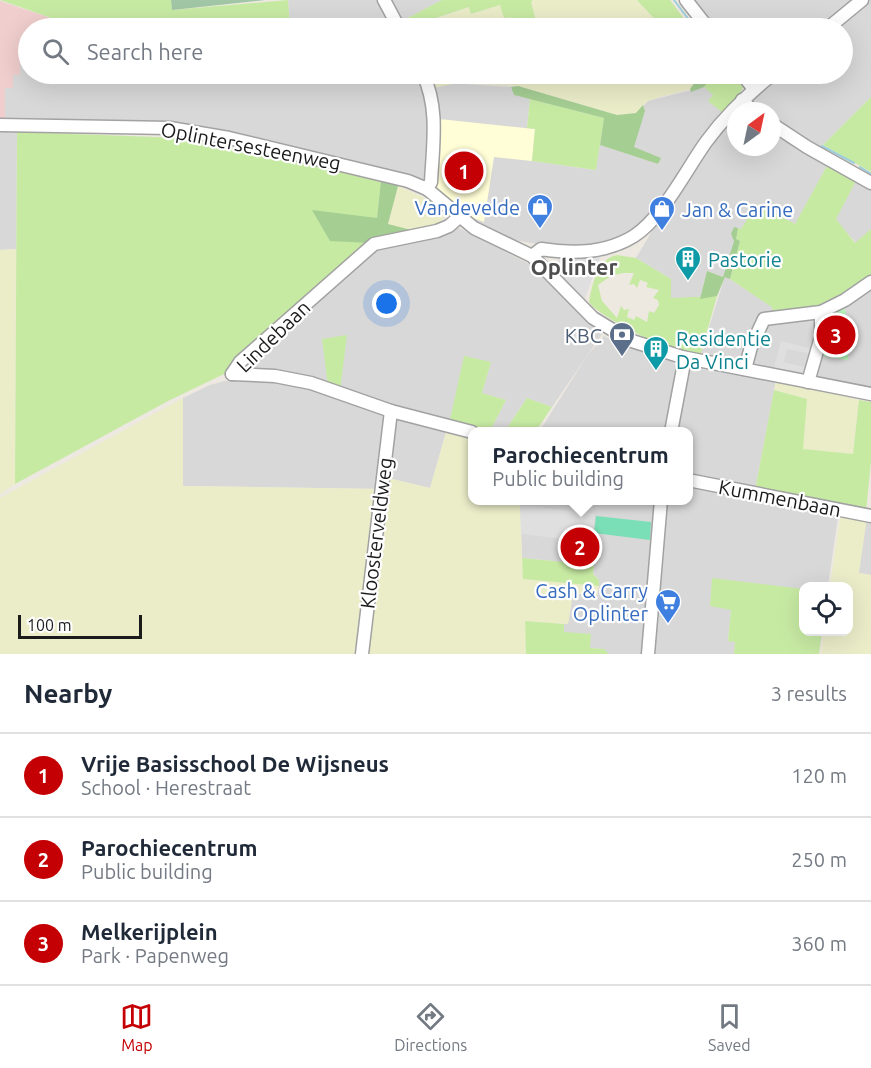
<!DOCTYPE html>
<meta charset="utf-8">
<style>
:root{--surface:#fff;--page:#f6f6f7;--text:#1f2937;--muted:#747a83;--line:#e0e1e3;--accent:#c50004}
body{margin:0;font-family:Ubuntu,sans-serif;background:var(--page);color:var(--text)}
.controls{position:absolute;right:18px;bottom:18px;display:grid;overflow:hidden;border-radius:12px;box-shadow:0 6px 24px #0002}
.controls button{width:54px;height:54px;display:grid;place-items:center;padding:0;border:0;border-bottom:2px solid var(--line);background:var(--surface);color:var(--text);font:30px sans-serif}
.compass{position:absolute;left:727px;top:102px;width:54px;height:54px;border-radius:50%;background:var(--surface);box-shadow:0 6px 24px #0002;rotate:33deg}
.scale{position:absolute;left:18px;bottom:15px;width:124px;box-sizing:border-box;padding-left:6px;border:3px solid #1b1b1b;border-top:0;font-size:16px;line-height:21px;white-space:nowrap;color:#1b1b1b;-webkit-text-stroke:4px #fff;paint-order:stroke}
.you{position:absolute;left:387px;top:304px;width:21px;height:21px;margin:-15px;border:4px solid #fff;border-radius:50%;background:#1a73e8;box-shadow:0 0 0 9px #1a73e833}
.badge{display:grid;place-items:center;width:39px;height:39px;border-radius:50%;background:var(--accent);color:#fff;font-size:20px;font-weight:700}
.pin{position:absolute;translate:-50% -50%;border:3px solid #fff;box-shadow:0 2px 6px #0006}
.popup{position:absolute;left:468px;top:427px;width:225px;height:78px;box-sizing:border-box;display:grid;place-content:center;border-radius:12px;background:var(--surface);filter:drop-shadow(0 2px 4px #0005);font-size:20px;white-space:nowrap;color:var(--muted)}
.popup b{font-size:22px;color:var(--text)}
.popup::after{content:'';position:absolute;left:50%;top:100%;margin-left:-12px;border:12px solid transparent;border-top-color:var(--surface)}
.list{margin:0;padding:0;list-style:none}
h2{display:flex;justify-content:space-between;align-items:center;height:78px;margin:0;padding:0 24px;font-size:26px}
h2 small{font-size:20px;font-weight:400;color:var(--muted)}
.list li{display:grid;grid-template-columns:39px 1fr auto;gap:18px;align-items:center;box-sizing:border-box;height:84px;padding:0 24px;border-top:2px solid var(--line)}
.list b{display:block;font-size:22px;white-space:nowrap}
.list p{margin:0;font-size:20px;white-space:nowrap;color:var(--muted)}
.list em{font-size:20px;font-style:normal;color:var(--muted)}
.icon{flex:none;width:33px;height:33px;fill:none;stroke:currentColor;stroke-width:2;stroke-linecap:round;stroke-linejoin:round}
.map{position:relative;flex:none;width:871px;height:654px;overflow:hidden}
.search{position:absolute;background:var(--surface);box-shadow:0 6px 24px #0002;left:18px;right:18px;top:18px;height:66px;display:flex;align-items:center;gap:15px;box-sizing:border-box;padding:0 21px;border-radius:33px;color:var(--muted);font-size:22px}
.sheet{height:330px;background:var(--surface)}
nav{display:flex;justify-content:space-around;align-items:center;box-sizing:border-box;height:84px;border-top:2px solid var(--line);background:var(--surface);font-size:16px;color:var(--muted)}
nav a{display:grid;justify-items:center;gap:3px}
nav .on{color:var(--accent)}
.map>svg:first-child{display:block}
</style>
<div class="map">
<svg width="871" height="654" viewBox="0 0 871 654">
<rect width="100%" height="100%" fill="#ede8e0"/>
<g fill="#d9d8d8">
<polygon points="288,0 380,0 396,28 290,28"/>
<polygon points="391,0 442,0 402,21"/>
<polygon points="690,0 852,0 819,28 711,28"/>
<polygon points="869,0 871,0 871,97 818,150 772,121 772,111 757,109 752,99 781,74 842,74 842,28 835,28"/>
<polygon points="28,61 28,74 420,74 433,117 425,180 422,181 129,121 5,119 4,88 19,62"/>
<polygon points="450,83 511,87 514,95 530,99 527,127 535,129 532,161 595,170 600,145 658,164 660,158 633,148 645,111 643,105 648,101 704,87 713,95 708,101 722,112 647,219 624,236 595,245 565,249 514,240 489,231 479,225 438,188 433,88"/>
<polygon points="736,115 736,147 772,147 772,129 828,164 795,225 734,241 723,277 707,271 700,299 670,298 671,279 636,258 671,199"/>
<polygon points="0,132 17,132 16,249 0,250"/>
<polygon points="857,179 871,187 871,229 856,243 835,219"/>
<polygon points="459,228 531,265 602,334 552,407 527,398 505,431 490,431 506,400 482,393 491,362 449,424 248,369 248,363 374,245"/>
<polygon points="725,276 774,308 744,365 700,356"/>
<polygon points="871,285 871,391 749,366 762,327"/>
<polygon points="604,336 621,344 669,359 676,365 666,431 539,432 587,356"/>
<polygon points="693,365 776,380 755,490 688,478 688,432 675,432 689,368"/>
<polygon points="236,378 293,381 388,412 380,489 183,486 183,398 210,385"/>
<polygon points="401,417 447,429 430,488 384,477 395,420"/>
<polygon points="688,481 839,510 828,586 804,586 803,589 731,610 728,640 735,642 734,654 651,654 665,501 688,500"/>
<polygon points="476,501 656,501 643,654 609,654 603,649 590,648 563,632 564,624 568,624 573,593 597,596 599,580 593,574 594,565 522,558 520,505"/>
<polygon points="867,517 871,518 871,575 858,573"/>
</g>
<polygon fill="#efcecd" points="0,1 57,20 58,28 28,28 28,61 20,62 20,75 13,75 13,88 5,88 5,119 0,119"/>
<polygon fill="#fffed6" points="439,119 535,129 532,161 494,157 484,222 465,215 438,188 436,182"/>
<g fill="#ebedc9">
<polygon points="533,0 637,0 663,28 527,28 537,25 531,1"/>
<polygon points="501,5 511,17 514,28 409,28 470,7 472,14"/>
<polygon points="427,74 701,74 690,89 659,97 648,101 636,113 627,116 617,115 518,86 457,83 433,88"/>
<polygon points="398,186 429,200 439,208 444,216 439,226 418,234 388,224"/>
<polygon points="16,249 15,484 0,494 0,250"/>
<polygon points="776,380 859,400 853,454 802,449 807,399 774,390"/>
<polygon points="183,398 183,486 380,489 359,654 0,654 0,498"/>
<polygon points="447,429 472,435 472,500 520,505 523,579 599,586 597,596 573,593 568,624 525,621 526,654 364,654 384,477 430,488"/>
<polygon points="841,511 867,517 859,573 871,575 871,654 821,654 824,632 848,632 848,586 830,586"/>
</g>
<g fill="#c7eaa3" fill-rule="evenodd">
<polygon points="0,0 171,0 172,10 288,0 290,28 58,28 57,20"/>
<polygon points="442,0 533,0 531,2 537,25 514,28 511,17 504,18 500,5 471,14 469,7 406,28 402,21"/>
<polygon points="637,0 670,0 691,28 663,28"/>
<polygon points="714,74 738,74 744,86 737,98 722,112 708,101 713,95 704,87"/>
<polygon points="871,97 871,172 823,145"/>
<polygon points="530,99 604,118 596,170 532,161 535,129 527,128"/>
<polygon points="17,132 184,138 381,180 377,218 371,243 224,374 168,401 15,484"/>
<polygon points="828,164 857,179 836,219 855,243 871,229 871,277 824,307 770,315 773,308 730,279 740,241 736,239 738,228 741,229 757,204 795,224"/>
<path d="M 617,255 L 636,258 L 671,279 L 671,298 L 717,296 L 700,356 C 659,345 626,332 592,306 L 589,302 C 592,285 598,258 617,255 ZM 623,273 L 634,273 L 629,285 L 634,284 L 637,288 L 640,280 L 648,283 L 646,287 L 659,290 L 653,298 L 658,300 L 659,305 L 654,313 L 649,311 L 647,322 L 636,316 L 634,320 L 627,317 L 629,309 L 624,310 L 621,306 L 617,318 L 602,301 L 598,285 L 611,276 Z"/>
<polygon points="347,335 340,391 328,386 322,339"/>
<polygon points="464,356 491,362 482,393 506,400 490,431 449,424"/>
<polygon points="774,390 807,399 803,449 853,454 859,400 871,402 871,461 866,512 755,490"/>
<polygon points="527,398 552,407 536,431 505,431"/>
<polygon points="522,558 594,565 593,574 599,580 599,586 523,579"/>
<polygon points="712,578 803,589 804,632 822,632 819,654 734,654 735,642 728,641 731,610 710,606"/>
<polygon points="525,621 564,624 564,632 591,634 590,648 604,649 609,654 526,654"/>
</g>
<g fill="#a5ce93">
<polygon points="701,74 714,74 704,87 691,92 690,89"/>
<polygon points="518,86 617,115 636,113 643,105 645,111 634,147 661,158 658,164 600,145 604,118 514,95 511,87"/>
<polygon points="381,180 398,186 388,224 419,232 371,243 330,241 312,210 377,218"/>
<polygon points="734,227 738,228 736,239 740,241 730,279 725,277 717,296 700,299 707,271 723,277 734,241 731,234"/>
</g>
<polygon fill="#a0c6a5" points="171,0 265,0 172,10"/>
<polygon fill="#b9fabd" points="845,309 849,334 848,360 818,355 825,315"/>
<polygon fill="#7adfb6" points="596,516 651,522 650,540 594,533"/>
<g fill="#dfdfdf">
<polygon points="601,255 584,301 554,270 559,258"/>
<polygon points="781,341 812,349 811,354 787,349 784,362 808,368 807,375 774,368"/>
<polygon points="520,505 595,514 592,539 582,538 581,541 521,534"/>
</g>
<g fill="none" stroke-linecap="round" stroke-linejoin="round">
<g stroke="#9ecfdc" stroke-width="2">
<polyline points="674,0 695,28"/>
<polyline points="822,146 854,163"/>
<polyline points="860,167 871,174"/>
</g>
<defs>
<g id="minor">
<polyline points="384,0 399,28"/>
<polyline points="686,0 708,28"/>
<polyline points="828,28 862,0"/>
<path d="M 423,74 C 439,108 433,144 431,182 L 427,189"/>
<polyline points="742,74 754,89"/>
<polyline points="742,100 753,111"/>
<polyline points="772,124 807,147 871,183"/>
<polyline points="0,125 170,128 229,138 408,181 427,189 474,228 532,256 593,318 629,340 682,357 871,394"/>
<path d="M 532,256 L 541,249 C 572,254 607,253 634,236 C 663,217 686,170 706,142 C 725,116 748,94 773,74"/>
<polyline points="745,369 751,347 764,319 821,312 845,300 871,282"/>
<polyline points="232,374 240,362 374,244 437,231 449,226 459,217"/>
<polyline points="232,374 275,376 311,383 391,411 472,432"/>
<polyline points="808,382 821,337 821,312"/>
<polyline points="671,432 685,358"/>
<polyline points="688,480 871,516"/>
<polyline points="362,654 391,411"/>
<polyline points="648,654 661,500"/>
</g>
</defs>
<use href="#minor" stroke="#a2a2a2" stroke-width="15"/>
<use href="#minor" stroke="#fff" stroke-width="12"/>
</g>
<defs>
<symbol id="shop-pin" viewBox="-11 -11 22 30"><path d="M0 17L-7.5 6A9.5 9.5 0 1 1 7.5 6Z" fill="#3f7fe0" stroke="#fff"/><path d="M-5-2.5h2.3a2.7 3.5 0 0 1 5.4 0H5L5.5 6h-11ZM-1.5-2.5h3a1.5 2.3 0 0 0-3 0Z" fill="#fff"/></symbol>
<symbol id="building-pin" viewBox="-11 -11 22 30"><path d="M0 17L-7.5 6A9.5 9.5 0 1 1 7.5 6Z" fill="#0f9aa8" stroke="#fff"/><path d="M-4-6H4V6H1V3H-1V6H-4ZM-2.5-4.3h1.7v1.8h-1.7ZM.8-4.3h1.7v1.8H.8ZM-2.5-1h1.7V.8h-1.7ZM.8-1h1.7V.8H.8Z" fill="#fff"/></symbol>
<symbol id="bank-pin" viewBox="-11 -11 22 30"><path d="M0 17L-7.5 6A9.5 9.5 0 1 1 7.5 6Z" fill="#5c6f8a" stroke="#fff"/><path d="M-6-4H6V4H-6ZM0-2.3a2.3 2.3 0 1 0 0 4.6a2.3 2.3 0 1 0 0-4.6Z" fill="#fff"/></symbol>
<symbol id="supermarket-pin" viewBox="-11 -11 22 30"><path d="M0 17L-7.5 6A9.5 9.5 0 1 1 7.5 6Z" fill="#3f7fe0" stroke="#fff"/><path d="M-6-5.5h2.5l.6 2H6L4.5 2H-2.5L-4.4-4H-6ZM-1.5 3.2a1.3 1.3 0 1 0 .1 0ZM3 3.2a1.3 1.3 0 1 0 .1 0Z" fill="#fff"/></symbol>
</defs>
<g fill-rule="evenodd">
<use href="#shop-pin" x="525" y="192" width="30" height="40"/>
<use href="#shop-pin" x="647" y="194" width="30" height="40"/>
<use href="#building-pin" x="673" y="244" width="30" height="40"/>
<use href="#bank-pin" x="607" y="320" width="30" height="40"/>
<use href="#building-pin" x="641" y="334" width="30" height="40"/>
<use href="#supermarket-pin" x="653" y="587" width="30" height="40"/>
</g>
<g text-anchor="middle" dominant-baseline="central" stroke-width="4.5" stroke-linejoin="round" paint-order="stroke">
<g font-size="20" fill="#1b1b1b" stroke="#fff">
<text transform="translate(251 146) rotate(11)">Oplintersesteenweg</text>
<text transform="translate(273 336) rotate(-44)">Lindebaan</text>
<text transform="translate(780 498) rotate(11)">Kummenbaan</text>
<text transform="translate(376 533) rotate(-83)">Kloosterveldweg</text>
</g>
<g font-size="20" fill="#366cbe" stroke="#fff" text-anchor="end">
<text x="520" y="207">Vandevelde</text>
<text x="682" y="209" text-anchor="start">Jan &amp; Carine</text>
<text x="648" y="590">Cash &amp; Carry<tspan x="648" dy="23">Oplinter</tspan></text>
</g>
<g font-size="20" fill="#0d838f" stroke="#fff" text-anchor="start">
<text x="708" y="259">Pastorie</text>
<text x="676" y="338">Residentie<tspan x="676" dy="23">Da Vinci</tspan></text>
</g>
<g font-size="20" fill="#4e5e75" stroke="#fff" text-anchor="end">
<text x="602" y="335">KBC</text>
</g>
<g font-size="22" font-weight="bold" fill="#4e4e4e" stroke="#fff">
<text x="574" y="266">Oplinter</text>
</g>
</g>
</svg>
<div class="controls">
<button><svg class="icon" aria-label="locate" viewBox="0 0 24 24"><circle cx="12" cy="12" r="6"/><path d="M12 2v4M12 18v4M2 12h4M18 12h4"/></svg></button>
</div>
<svg class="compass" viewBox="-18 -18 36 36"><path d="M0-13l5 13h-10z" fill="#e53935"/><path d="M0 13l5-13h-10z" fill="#747a83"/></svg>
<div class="scale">100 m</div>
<div class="you"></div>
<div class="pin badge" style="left:464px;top:171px">1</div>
<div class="pin badge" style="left:580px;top:547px">2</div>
<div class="popup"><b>Parochiecentrum</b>Public building</div>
<div class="pin badge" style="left:836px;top:335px">3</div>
<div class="search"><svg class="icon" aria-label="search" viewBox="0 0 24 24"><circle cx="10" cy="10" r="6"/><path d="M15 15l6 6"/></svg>Search here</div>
</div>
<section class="sheet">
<h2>Nearby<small>3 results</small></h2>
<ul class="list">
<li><span class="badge">1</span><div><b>Vrije Basisschool De Wijsneus</b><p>School · Herestraat</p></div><em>120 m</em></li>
<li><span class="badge">2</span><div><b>Parochiecentrum</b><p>Public building</p></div><em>250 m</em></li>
<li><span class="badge">3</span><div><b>Melkerijplein</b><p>Park · Papenweg</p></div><em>360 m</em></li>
</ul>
</section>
<nav>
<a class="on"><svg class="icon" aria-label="map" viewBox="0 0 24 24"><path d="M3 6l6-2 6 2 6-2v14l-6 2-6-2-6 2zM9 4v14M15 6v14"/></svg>Map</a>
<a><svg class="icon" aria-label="directions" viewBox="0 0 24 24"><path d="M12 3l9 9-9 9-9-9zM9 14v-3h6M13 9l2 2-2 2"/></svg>Directions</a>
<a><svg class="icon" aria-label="saved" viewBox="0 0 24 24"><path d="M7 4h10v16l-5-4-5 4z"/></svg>Saved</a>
</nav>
